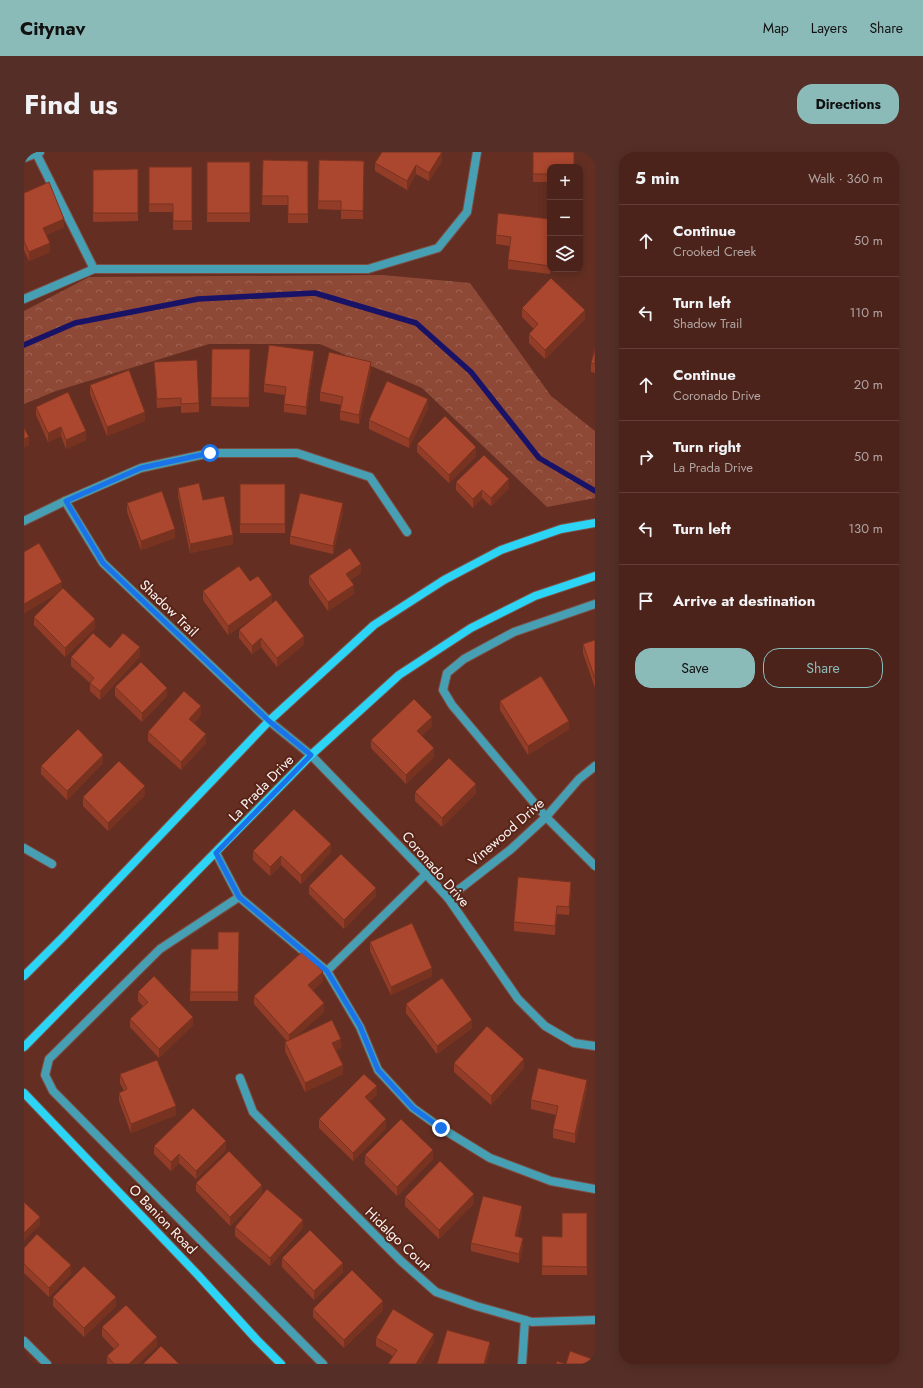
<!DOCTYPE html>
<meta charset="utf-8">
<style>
:root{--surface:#4b231a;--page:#552f27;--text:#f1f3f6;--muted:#b2a4a2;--line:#624039;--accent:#8bbbb9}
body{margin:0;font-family:Jost,sans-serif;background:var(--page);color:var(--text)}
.controls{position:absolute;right:12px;top:12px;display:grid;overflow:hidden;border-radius:8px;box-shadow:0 2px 10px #0003}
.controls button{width:36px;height:36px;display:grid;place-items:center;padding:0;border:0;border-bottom:1px solid var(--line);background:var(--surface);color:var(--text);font:20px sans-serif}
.stop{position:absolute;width:12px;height:12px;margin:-9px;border:3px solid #1a73e8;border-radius:50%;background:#fff}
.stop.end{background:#1a73e8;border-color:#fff;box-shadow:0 1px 4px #0008}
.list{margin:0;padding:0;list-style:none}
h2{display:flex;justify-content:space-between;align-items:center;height:52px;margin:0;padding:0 16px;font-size:17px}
h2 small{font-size:13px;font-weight:400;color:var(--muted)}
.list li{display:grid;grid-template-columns:26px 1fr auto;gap:12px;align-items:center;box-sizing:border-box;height:72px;padding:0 16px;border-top:1px solid var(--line)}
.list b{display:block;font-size:15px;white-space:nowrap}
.list p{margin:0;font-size:13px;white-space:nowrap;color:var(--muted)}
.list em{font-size:13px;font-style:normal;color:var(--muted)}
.actions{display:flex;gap:8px;padding:12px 16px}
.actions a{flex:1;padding:9px 0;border:1px solid var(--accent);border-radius:16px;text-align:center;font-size:14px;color:var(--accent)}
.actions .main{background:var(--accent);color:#111}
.icon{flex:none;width:22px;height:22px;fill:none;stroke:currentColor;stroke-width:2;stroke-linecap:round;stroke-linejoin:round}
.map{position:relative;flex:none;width:571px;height:1212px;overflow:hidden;border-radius:16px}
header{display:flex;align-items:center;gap:24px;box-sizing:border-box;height:56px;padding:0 20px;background:var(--accent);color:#111}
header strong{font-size:19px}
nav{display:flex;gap:22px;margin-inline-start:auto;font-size:14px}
.intro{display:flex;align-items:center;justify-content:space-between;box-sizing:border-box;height:96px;padding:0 24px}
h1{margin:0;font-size:28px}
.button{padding:10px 18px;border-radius:16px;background:var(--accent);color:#111;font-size:14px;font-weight:700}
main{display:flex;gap:24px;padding:0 24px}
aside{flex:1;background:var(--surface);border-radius:16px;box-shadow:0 2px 10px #0003}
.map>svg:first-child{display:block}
</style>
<header>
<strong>Citynav</strong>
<nav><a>Map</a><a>Layers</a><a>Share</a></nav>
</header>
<div class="intro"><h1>Find us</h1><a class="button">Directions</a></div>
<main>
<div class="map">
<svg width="571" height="1212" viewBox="0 0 571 1212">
<defs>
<pattern id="forest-crowns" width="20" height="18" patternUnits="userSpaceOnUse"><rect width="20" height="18" fill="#8e4836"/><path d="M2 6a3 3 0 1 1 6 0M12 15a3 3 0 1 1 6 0" fill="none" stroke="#9f6354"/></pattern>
</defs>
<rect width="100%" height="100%" fill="#642f22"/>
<polygon fill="url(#forest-crowns)" points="359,123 446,131 527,244 571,279 571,346 523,355 398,236 296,192 185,192 32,239 0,252 0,159 65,125"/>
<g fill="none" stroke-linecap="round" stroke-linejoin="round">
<polyline stroke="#191367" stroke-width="5.5" points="0,193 51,171 174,147 291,141 392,171 447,220 515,306 571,339"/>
<defs>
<g id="lane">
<polyline points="12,1 70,117 344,117 414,96 443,60 453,0"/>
<polyline points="0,147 70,117"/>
<polyline points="571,452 490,480 440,507 423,521 419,538 428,553 522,665 571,714"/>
<polyline points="192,701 215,745 303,819 336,875 354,918 389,956 417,976 466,1006 527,1029 571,1037"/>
<polyline points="215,745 136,797 25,907 21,923 29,939 299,1212"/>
<polyline points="303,819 402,722"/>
<polyline points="498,1212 501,1168"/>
</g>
<g id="street">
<polyline points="0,6 16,0"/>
<polyline points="41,349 79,411 245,569 287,603 402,722 424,746 494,847 521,874 550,891 571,894"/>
<polyline points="0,369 41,349 117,316 186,301 273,301 346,325 383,380"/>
<polyline points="0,696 28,712"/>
<polyline points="424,746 486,698 522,665 555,627 571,614"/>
<polyline points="216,926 229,960 377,1109 412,1140 452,1154 508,1170 571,1168"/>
<polyline points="0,1189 23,1212"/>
</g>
<g id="secondary">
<polyline points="0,824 39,785 245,569 350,473 420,428 477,398 537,377 571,371"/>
<polyline points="0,895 287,603 375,523 447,476 511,444 571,424"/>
<polyline points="0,941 173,1122 233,1188 257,1212"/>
</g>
</defs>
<use href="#lane" stroke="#7c4e43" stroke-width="10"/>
<use href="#street" stroke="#7c4e43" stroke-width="10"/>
<use href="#secondary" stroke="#7c4e43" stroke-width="10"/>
<use href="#lane" stroke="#479fb4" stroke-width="8"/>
<use href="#street" stroke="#479fb4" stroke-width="8"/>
<use href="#secondary" stroke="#2cd4f5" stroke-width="8"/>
</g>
<g fill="#933d28">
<polygon points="509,0 526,15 526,30 509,30"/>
<polygon points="239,8 284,9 284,71 264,71 264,53 238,53"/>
<polygon points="295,8 340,9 339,67 317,67 317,58 294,57"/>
<polygon points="418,9 405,29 392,22 383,38 351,19 351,11"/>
<rect x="183" y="10" width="43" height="60"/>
<polygon points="125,15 168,15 168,78 149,78 149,60 125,60"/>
<polygon points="114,17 114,69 69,70 69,18"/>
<polygon points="0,41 40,75 22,83 26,100 5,109 0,98"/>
<polygon points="526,67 526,117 527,117 526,122 484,117 484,108 486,94 472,92 472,83"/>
<polygon points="498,156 561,167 521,207 505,191 505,182 510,177 498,165"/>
<polygon points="188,197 226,197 225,255 187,254"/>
<polygon points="571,197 571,221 567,220 567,211"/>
<polygon points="290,208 282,263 260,260 260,252 261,243 240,240 240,232"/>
<polygon points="130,210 175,251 175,260 157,261 157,254 133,256"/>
<polygon points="347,218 335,272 316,268 316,259 318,253 296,249 296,240"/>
<polygon points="66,233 121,269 83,284 66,242"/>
<polygon points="12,255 62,288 42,297 37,284 24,290 12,263"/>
<polygon points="404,256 385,296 345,277 345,268"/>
<polygon points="393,292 452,304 425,331 393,300"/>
<polygon points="432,330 485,336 467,354 458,346 449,356 432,338"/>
<rect x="216" y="332" width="45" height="49"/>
<polygon points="154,336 179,348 209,392 166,401 154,344"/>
<polygon points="103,351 151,386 117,398 103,360"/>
<polygon points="319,360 309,402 266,392 266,384"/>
<polygon points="0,400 38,437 71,476 41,505 10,473 10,465 34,441 0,461"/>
<polygon points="337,421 326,428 330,442 304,459 285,432 285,424"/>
<polygon points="226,429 248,451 280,492 253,515 237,495 228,502 215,486 215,478 238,459 204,483 179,448 179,439"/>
<polygon points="571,488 571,536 559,501 559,492"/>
<polygon points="86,496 116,504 76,548 66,539 66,531 47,514 47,505"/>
<polygon points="91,535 143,544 118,570 91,544"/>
<polygon points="476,549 545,577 504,603 476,558"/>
<polygon points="177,563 170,571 182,591 157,618 124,589 124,580"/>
<polygon points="408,574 398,583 410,605 382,632 347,596 347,588"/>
<polygon points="79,611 43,648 17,622 17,614"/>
<polygon points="391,640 452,641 418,675 391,649"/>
<polygon points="121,643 84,679 59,654 59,645"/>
<polygon points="229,699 307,700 277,732 257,713 246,724 229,708"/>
<polygon points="285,734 352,744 320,777 285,742"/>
<polygon points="547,738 545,763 533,762 531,783 490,779 490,770"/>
<polygon points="215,780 214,849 166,849 167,797 194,797"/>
<polygon points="346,790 408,824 367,843 346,799"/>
<polygon points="299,829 289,838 300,860 271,885 317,896 312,898 319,922 281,940 261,899 261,890 263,889 230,852 230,844"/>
<polygon points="114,840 169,873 135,906 106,875 106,867 119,854 114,849"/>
<polygon points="382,852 448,876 413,902 382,861"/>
<polygon points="430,911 500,916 467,953 430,920"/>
<polygon points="96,922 152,963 107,981 95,949 95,941 100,939 96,931"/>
<polygon points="563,936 551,991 529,986 529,977 532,963 507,957 507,948"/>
<polygon points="353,942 345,950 362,976 329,1009 295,976 295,967"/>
<polygon points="130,994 202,998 172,1027 155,1011 147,1019 130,1002"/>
<polygon points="341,1003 409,1007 373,1044 341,1012"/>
<polygon points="172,1031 238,1042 206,1074 172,1039"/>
<polygon points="381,1045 450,1051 415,1087 381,1054"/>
<polygon points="563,1061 563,1123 518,1123 518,1084 538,1085"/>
<polygon points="498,1063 493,1084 499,1094 495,1111 447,1099 447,1091"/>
<polygon points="211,1075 279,1076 246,1114 211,1084"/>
<polygon points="0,1096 47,1122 25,1145 0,1121"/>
<polygon points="258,1106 319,1120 290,1148 258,1115"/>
<polygon points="29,1145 92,1154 60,1185 29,1154"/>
<polygon points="289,1157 359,1158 320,1196 289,1165"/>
<polygon points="78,1175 133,1194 114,1212 83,1212 83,1204 90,1197 78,1184"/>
<polygon points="352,1186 410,1190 369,1204 352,1194"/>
</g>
<g fill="#783220">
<polygon points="418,0 418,9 405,29 405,21"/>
<polygon points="392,13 392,22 383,38 383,29"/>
<polygon points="40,67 40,75 19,84 19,76"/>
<polygon points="26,91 26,100 5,109 5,100"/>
<polygon points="561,158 561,167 521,207 521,198"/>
<polygon points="290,199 290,208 282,263 282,255"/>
<polygon points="347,210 347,218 335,272 335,263"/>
<polygon points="404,247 404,256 385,296 385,287"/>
<polygon points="121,260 121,269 83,284 83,275"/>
<polygon points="37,275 37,284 24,290 24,281"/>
<polygon points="62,279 62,288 42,297 42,288"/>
<polygon points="5,285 5,293 0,296 0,287"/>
<polygon points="452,295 452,304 425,331 425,323"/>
<polygon points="485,327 485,336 467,354 467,346"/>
<polygon points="458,338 458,346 449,356 449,347"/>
<polygon points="319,351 319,360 309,402 309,394"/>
<polygon points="151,377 151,386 117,398 117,389"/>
<polygon points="209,383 209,392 166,401 166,392"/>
<polygon points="337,412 337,421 322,430 322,422"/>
<polygon points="38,430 38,439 0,461 0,452"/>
<polygon points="330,433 330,442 304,459 304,450"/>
<polygon points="248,443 248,452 204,483 204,474"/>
<polygon points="71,467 71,476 41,505 41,496"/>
<polygon points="280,484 280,492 253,515 253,506"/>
<polygon points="237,486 237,495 228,502 228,494"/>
<polygon points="116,495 116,504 76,548 76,539"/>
<polygon points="143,536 143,544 118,570 118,561"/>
<polygon points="177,554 177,563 165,576 165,567"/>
<polygon points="408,565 408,574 393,587 393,579"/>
<polygon points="545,569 545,577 504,603 504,594"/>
<polygon points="182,582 182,591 157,618 157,610"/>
<polygon points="410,596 410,605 382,632 382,623"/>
<polygon points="79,603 79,611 43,648 43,639"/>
<polygon points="452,632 452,641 418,675 418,666"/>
<polygon points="121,634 121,643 84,679 84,671"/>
<polygon points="307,692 307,700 277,732 277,723"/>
<polygon points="257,704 257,713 246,724 246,715"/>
<polygon points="547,730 547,738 545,763 545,755"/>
<polygon points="352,736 352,744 320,777 320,768"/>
<polygon points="533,754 533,762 531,783 531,774"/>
<polygon points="408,816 408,824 367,843 367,835"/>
<polygon points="299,820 299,829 284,842 284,833"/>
<polygon points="300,851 300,860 265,891 265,883"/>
<polygon points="169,865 169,873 135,906 135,897"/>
<polygon points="448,868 448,876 413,902 413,894"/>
<polygon points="317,887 317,896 308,900 308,891"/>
<polygon points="500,907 500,916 467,953 467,944"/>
<polygon points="319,913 319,922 281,940 281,931"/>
<polygon points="563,928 563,936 551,991 551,982"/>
<polygon points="353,934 353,942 341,954 341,945"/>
<polygon points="152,954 152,963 107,981 107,972"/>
<polygon points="362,967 362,976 329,1009 329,1001"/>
<polygon points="202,989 202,998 172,1027 172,1019"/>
<polygon points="409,998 409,1007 373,1044 373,1035"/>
<polygon points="155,1002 155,1011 147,1019 147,1010"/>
<polygon points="238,1033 238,1042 206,1074 206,1065"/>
<polygon points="450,1042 450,1051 415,1087 415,1078"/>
<polygon points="498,1054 498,1063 491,1092 491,1084"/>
<polygon points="16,1065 16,1073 0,1089 0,1081"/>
<polygon points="279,1068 279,1076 246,1114 246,1106"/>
<polygon points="499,1086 499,1094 495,1111 495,1102"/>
<polygon points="319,1111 319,1120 290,1148 290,1139"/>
<polygon points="47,1113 47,1122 25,1145 25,1136"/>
<polygon points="92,1145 92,1154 60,1185 60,1176"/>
<polygon points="359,1149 359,1158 320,1196 320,1188"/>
<polygon points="410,1182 410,1190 397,1212 392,1212"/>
<polygon points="133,1185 133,1194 114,1212 105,1212"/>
<polygon points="466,1190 466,1198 462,1212 460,1212"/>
</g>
<g fill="#ab472e" stroke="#783220">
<polygon points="358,0 418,0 405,21 392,13 383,29 351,11"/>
<polygon points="509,0 550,0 550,15 526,15 526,22 509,22"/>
<polygon points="239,8 284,9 284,62 264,62 264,44 238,44"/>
<polygon points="295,8 340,9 339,59 317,58 317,49 294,49"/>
<rect x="183" y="10" width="43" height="51"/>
<polygon points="125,15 168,15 168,69 149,69 149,52 125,52"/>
<polygon points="114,17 114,61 69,61 69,18"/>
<polygon points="25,30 40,67 19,76 26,91 5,100 0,89 0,41"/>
<polygon points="474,61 526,67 526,114 484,108 487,85 472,83"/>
<polygon points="527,126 561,158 521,198 505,182 514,172 498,156"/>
<polygon points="245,193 290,199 282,255 260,252 262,235 240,232"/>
<polygon points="188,197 226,197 225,246 187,246"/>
<polygon points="571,197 571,212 567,211"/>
<polygon points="305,200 347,210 335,263 316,259 319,245 296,240"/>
<polygon points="173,208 175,251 157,252 157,246 133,247 130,210"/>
<polygon points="105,218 121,260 83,275 66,233"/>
<polygon points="363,229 404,247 385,287 345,268"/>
<polygon points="44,240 62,279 42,288 37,275 24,281 12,255"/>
<polygon points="421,264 452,295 425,323 393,292"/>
<polygon points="0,276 5,285 0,287"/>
<polygon points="460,303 485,327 467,346 458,338 449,347 432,330"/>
<polygon points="175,331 179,348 200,344 209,383 166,392 154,336"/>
<rect x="216" y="332" width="45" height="40"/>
<polygon points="138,339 151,377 117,389 103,351"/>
<polygon points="276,341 319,351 309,394 266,384"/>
<polygon points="15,391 38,430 0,452 0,400"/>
<polygon points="326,396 337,412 322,422 330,433 304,450 285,424"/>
<polygon points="215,414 226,429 234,424 248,443 204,474 179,439"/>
<polygon points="39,436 71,467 41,496 10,465"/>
<polygon points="252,448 280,484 253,506 237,486 228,494 215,478"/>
<polygon points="69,481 86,496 99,481 116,495 76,539 66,531 70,526 47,505"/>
<polygon points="571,488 571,527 559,492"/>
<polygon points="117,510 143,536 118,561 91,535"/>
<polygon points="517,524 545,569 504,594 476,549"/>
<polygon points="160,539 177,554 165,567 182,582 157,610 124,580"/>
<polygon points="390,547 408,565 393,579 410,596 382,623 347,588"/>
<polygon points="54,577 79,603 43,639 17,614"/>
<polygon points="425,606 452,632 418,666 391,640"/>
<polygon points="95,609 121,634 84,671 59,645"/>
<polygon points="270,657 307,692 277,723 257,704 246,715 229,699"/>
<polygon points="317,702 352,736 320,768 285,734"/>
<polygon points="494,725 547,730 545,755 533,754 531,774 490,770"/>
<polygon points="388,771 408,816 367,835 346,790"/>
<polygon points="194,780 215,780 214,840 166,840 167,797 194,797"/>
<polygon points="280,798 299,820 284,833 300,851 265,883 230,844"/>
<polygon points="130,824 169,865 135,897 106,867 124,850 114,840"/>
<polygon points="418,826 448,868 413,894 382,852"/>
<polygon points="308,868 317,887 308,891 319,913 281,931 261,890"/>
<polygon points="463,874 500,907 467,944 430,911"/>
<polygon points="133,908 152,954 107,972 95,941 103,937 96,922"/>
<polygon points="514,916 563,928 551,982 529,977 534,954 507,948"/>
<polygon points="340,922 353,934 341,945 362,967 329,1001 295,967"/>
<polygon points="169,956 202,989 172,1019 155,1002 147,1010 130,994"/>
<polygon points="377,967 409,998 373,1035 341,1003"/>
<polygon points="205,999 238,1033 206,1065 172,1031"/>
<polygon points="416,1009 450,1042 415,1078 381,1045"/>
<polygon points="243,1037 279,1068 246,1106 211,1075"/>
<polygon points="459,1044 498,1054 491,1084 499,1086 495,1102 447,1091"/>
<polygon points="0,1050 16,1065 0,1081"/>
<polygon points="538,1061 563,1061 563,1115 518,1114 518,1084 538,1085"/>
<polygon points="286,1078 319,1111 290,1139 258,1106"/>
<polygon points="13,1082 47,1113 25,1136 0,1112 0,1096"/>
<polygon points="60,1114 92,1145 60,1176 29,1145"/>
<polygon points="328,1118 359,1149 320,1188 289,1157"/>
<polygon points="102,1153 133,1185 105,1212 90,1212 83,1204 95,1193 78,1175"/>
<polygon points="369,1157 410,1182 392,1212 364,1212 373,1198 352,1186"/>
<polygon points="423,1178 466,1190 460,1212 413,1212"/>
<polygon points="137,1194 155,1212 119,1212"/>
<polygon points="546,1199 571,1208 571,1212 542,1212"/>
<polygon points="533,1209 541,1212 532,1212"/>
</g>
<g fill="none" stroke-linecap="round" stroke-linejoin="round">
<polyline stroke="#1a73e8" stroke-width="5" points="186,301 117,316 42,349 79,411 245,569 287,603 192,701 215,745 303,819 336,874 354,918 389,956 417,976"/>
</g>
<g text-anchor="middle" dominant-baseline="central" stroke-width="4" stroke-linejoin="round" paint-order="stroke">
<g font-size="14" fill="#faf3f1" stroke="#582417">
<text transform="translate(145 456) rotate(44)">Shadow Trail</text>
<text transform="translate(237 636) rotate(-46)">La Prada Drive</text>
<text transform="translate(482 680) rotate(-41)">Vinewood Drive</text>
<text transform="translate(412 717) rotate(49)">Coronado Drive</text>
<text transform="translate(139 1067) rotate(46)">O Banion Road</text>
<text transform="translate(374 1087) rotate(44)">Hidalgo Court</text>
</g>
</g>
</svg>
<div class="controls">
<button>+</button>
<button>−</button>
<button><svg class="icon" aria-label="layers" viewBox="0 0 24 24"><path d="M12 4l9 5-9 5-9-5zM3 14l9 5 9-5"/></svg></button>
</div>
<div class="stop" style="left:186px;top:301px"></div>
<div class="stop end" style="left:417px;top:976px"></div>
</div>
<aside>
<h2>5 min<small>Walk · 360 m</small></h2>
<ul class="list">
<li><svg class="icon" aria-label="ahead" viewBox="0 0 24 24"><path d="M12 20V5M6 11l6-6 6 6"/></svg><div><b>Continue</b><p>Crooked Creek</p></div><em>50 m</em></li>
<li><svg class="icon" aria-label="left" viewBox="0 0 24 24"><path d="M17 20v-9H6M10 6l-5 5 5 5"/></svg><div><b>Turn left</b><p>Shadow Trail</p></div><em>110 m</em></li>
<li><svg class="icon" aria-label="ahead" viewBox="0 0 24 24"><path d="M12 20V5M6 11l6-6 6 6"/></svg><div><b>Continue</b><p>Coronado Drive</p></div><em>20 m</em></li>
<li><svg class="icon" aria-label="right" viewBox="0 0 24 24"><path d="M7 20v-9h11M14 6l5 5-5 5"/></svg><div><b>Turn right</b><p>La Prada Drive</p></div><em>50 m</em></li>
<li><svg class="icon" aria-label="left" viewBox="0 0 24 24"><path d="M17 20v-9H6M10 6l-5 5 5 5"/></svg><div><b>Turn left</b></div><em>130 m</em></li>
<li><svg class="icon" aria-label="arrive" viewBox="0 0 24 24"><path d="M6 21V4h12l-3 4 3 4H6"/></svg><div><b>Arrive at destination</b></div></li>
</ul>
<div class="actions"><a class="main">Save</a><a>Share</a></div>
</aside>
</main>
